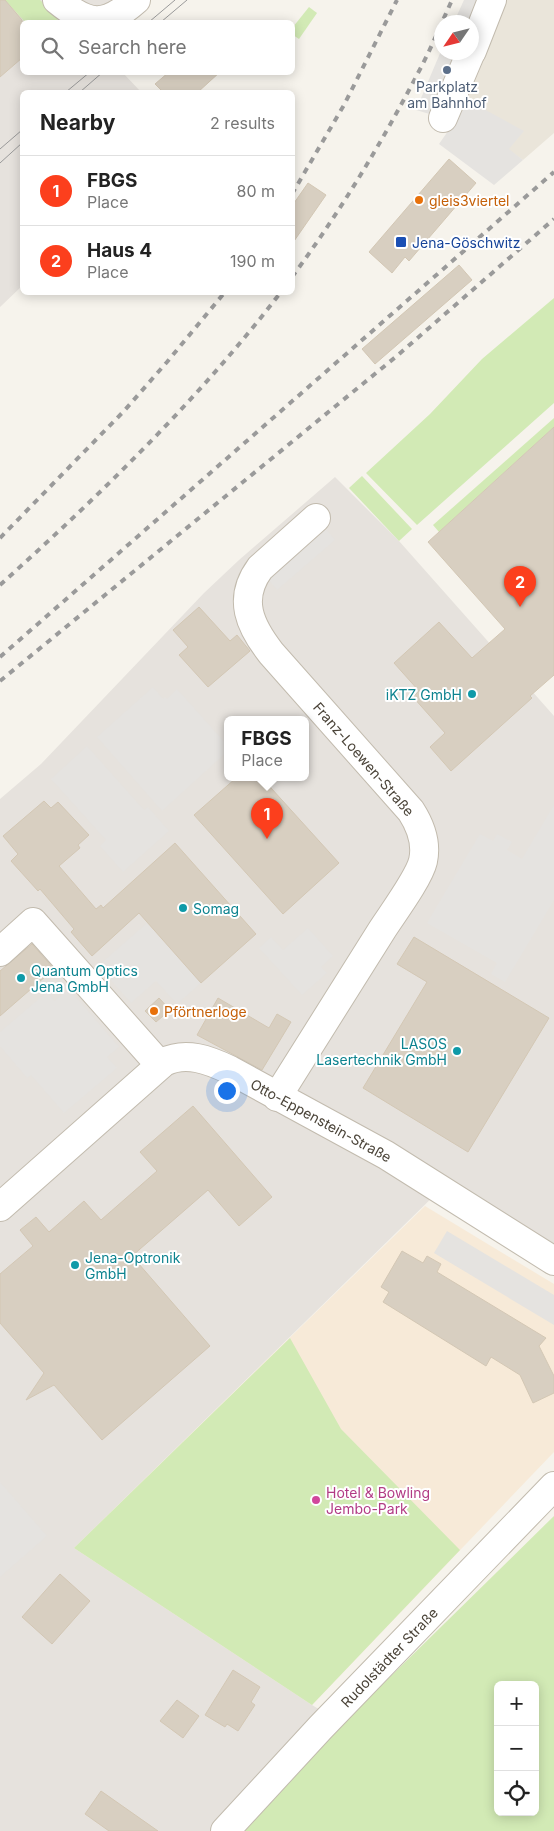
<!DOCTYPE html>
<meta charset="utf-8">
<style>
:root{--surface:#fff;--page:#f6f6f6;--text:#222;--muted:#767676;--line:#e0e0e0;--accent:#fc3f1d}
body{margin:0;font-family:Inter,sans-serif;background:var(--page);color:var(--text)}
.controls{position:absolute;right:15px;bottom:15px;display:grid;overflow:hidden;border-radius:8px;box-shadow:0 2px 12px #0003}
.controls button{width:45px;height:45px;display:grid;place-items:center;padding:0;border:0;border-bottom:1px solid var(--line);background:var(--surface);color:var(--text);font:25px sans-serif}
.compass{position:absolute;left:434px;top:15px;width:45px;height:45px;border-radius:50%;background:var(--surface);box-shadow:0 2px 12px #0003;rotate:235deg}
.you{position:absolute;left:226px;top:1090px;width:18px;height:18px;margin:-12px;border:4px solid #fff;border-radius:50%;background:#1a73e8;box-shadow:0 0 0 8px #1a73e833}
.badge{display:grid;place-items:center;width:32px;height:32px;border-radius:50%;background:var(--accent);color:#fff;font-size:16px;font-weight:700}
.pin{position:absolute;translate:-50% -41px;filter:drop-shadow(0 1px 2px #0008)}
.pin::after{content:'';position:absolute;top:26px;width:18px;height:15px;background:inherit;clip-path:polygon(0 0,100% 0,50% 100%)}
.popup{position:absolute;left:224px;top:716px;width:85px;height:65px;box-sizing:border-box;display:grid;place-content:center;border-radius:8px;background:var(--surface);filter:drop-shadow(0 1px 4px #0005);font-size:16px;white-space:nowrap;color:var(--muted)}
.popup b{font-size:19px;color:var(--text)}
.popup::after{content:'';position:absolute;left:50%;top:100%;margin-left:-10px;border:10px solid transparent;border-top-color:var(--surface)}
.list{margin:0;padding:0;list-style:none}
h2{display:flex;justify-content:space-between;align-items:center;height:65px;margin:0;padding:0 20px;font-size:21px}
h2 small{font-size:16px;font-weight:400;color:var(--muted)}
.list li{display:grid;grid-template-columns:32px 1fr auto;gap:15px;align-items:center;box-sizing:border-box;height:70px;padding:0 20px;border-top:1px solid var(--line)}
.list b{display:block;font-size:19px;white-space:nowrap}
.list p{margin:0;font-size:16px;white-space:nowrap;color:var(--muted)}
.list em{font-size:16px;font-style:normal;color:var(--muted)}
.icon{flex:none;width:28px;height:28px;fill:none;stroke:currentColor;stroke-width:2;stroke-linecap:round;stroke-linejoin:round}
.map{position:relative;flex:none;width:554px;height:1831px;overflow:hidden}
.search{position:absolute;background:var(--surface);box-shadow:0 2px 12px #0003;left:20px;top:20px;width:275px;height:55px;display:flex;align-items:center;gap:12px;box-sizing:border-box;padding:0 18px;border-radius:8px;color:var(--muted);font-size:19px}
.panel{position:absolute;background:var(--surface);box-shadow:0 2px 12px #0003;left:20px;top:90px;width:275px;height:205px;border-radius:8px}
.map>svg:first-child{display:block}
</style>
<div class="map">
<svg width="554" height="1831" viewBox="0 0 554 1831">
<rect width="100%" height="100%" fill="#f6f3ec"/>
<polygon fill="#eae5da" points="470,0 554,0 554,133 523,160 434,98 472,52"/>
<polygon fill="#f7ead8" points="425,1206 554,1284 554,1452 312,1705 74,1548"/>
<g fill="#e6e2dd" fill-rule="evenodd">
<polygon points="0,0 112,0 84,22 22,22 22,72 123,73 141,92 22,92 22,286 0,307"/>
<path d="M 335,477 L 399,541 L 554,716 L 554,1254 L 444,1186 L 74,1548 L 312,1705 L 322,1711 L 212,1831 L 0,1831 L 0,799 L 41,764 L 204,593 L 239,560 ZM 228,720 L 306,720 L 306,778 L 228,778 Z"/>
</g>
<g fill="#d2eab5" fill-rule="evenodd">
<polygon points="5,0 40,0 58,16 57,22 25,22"/>
<polygon points="309,7 317,13 299,39 293,35 293,27"/>
<polygon points="554,298 554,403 417,525 366,473 430,414 482,359"/>
<polygon points="554,418 554,427 439,532 433,525"/>
<polygon points="362,476 412,529 399,541 349,488"/>
<polygon points="290,1338 341,1429 460,1550 312,1705 74,1548"/>
<path d="M 554,1516 L 554,1831 L 241,1831 L 290,1775 ZM 498,1685 L 535,1685 L 535,1812 L 498,1812 Z"/>
</g>
<g fill="#e5e3e0">
<polygon points="464,0 487,0 472,22 454,22"/>
<polygon points="441,51 442,52 468,53 443,118 416,110"/>
<polygon points="469,101 524,131 509,149 523,160 494,185 439,144"/>
<polygon points="326,529 335,540 277,590 268,579"/>
<polygon points="153,687 163,699 165,697 167,699 177,689 228,746 228,751 162,811 97,737"/>
<polygon points="87,746 144,810 148,807 169,831 123,872 100,846 106,840 51,779"/>
<polygon points="554,805 554,900 505,982 491,974 497,963 427,923 480,834 493,841 497,834 512,842 507,850 522,859"/>
<polygon points="147,923 201,983 177,1004 156,981 131,1003 98,966"/>
<polygon points="308,928 333,956 321,967 327,973 302,995 259,948 271,937 283,950"/>
<polygon points="69,989 119,1047 107,1057 117,1068 64,1113 31,1075 27,1078 0,1046 0,1032 47,992 54,1001"/>
<polygon points="447,1231 554,1295 554,1325 434,1253"/>
<polygon points="0,1482 47,1536 0,1577"/>
</g>
<g fill="#d8cfc1" stroke="#d3c7b4">
<polygon points="0,0 5,0 22,20 22,58 0,77"/>
<polygon points="169,72 220,72 198,92 163,92 155,84"/>
<polygon points="449,159 476,183 409,261 405,257 392,273 369,252"/>
<polygon points="308,183 326,195 292,244 292,206"/>
<polygon points="459,265 472,280 375,364 362,349"/>
<polygon points="554,427 554,675 530,696 532,698 451,771 430,747 445,733 413,697 419,691 394,663 439,622 472,658 505,629 428,542"/>
<polygon points="199,607 230,641 237,635 250,651 208,687 179,655 188,647 173,630"/>
<polygon points="236,778 262,778 339,863 283,914 194,815"/>
<polygon points="44,801 51,808 58,802 89,835 78,845 80,848 59,866 96,909 101,905 103,908 175,843 256,934 201,983 139,913 92,956 71,932 74,929 40,889 38,891 11,861 18,854 3,836"/>
<polygon points="414,937 549,1018 468,1152 363,1088 427,982 397,964"/>
<polygon points="32,944 54,969 0,1016 0,971"/>
<polygon points="159,998 170,1010 156,1022 145,1011"/>
<polygon points="218,998 269,1028 277,1014 291,1022 262,1070 197,1035"/>
<polygon points="193,1106 272,1197 239,1226 208,1190 132,1256 210,1346 102,1440 54,1385 26,1400 44,1373 0,1323 0,1274 33,1246 20,1230 36,1217 49,1232 84,1201 101,1220 157,1171 140,1152"/>
<polygon points="402,1251 423,1263 427,1256 441,1264 437,1272 546,1338 539,1346 554,1376 554,1393 533,1403 520,1375 491,1357 486,1366 383,1302 389,1292 381,1287"/>
<polygon points="60,1574 90,1601 52,1644 22,1617"/>
<polygon points="233,1670 260,1687 251,1702 255,1705 238,1731 227,1724 225,1727 205,1715"/>
<polygon points="177,1700 199,1716 183,1738 160,1721"/>
<polygon points="101,1791 158,1831 109,1831 85,1814"/>
</g>
<g fill="none" stroke-linecap="round" stroke-linejoin="round">
<defs>
<g id="minor">
<path d="M 57,0 C 89,26 104,28 136,0"/>
<polyline points="472,51 492,0"/>
<polyline points="443,118 471,52"/>
<polyline points="0,952 33,922 160,1065"/>
<path d="M 277,1097 C 312,1041 347,985 382,930 C 393,913 419,878 423,861 C 427,843 420,825 411,811 L 271,653 C 250,626 237,599 260,568 L 316,518"/>
<path id="s1" d="M 0,1207 L 164,1062 C 186,1051 209,1060 230,1070 L 386,1155 L 554,1261"/>
<path id="s2" d="M 225,1831 L 321,1727 L 554,1486"/>
</g>
</defs>
<use href="#minor" stroke="#c2bbae" stroke-width="30"/>
<use href="#minor" stroke="#fff" stroke-width="28"/>
<g stroke="#9a9a9a" stroke-width="1">
<polyline points="149,22 175,0"/>
<polyline points="161,22 187,0"/>
<polyline points="66,92 90,72"/>
<polyline points="80,92 103,72"/>
<polyline points="0,149 22,130"/>
<polyline points="0,163 22,143"/>
</g>
<g stroke="#9a9a9a" stroke-width="4" stroke-dasharray="6 6" stroke-linecap="butt">
<polyline points="292,194 344,105 397,0"/>
<path d="M 292,277 C 340,212 381,144 418,73 C 431,49 441,24 452,0"/>
<polyline points="0,538 124,411 167,362 225,292"/>
<path d="M 0,585 C 101,494 198,400 281,292"/>
<polyline points="0,657 554,172"/>
<polyline points="0,681 398,355 554,219"/>
</g>
</g>
<circle fill="#5c6f8a" stroke="#fff" stroke-width="2" cx="447" cy="70" r="5"/>
<g fill="#e8710a" stroke="#fff" stroke-width="2">
<circle cx="419" cy="200" r="5"/>
<circle cx="154" cy="1011" r="5"/>
</g>
<rect fill="#1a4fb4" stroke="#fff" stroke-width="2" x="395" y="236" width="12" height="12" rx="2.5"/>
<g fill="#0f9aa8" stroke="#fff" stroke-width="2">
<circle cx="472" cy="694" r="5"/>
<circle cx="183" cy="908" r="5"/>
<circle cx="21" cy="978" r="5"/>
<circle cx="457" cy="1051" r="5"/>
<circle cx="75" cy="1265" r="5"/>
</g>
<circle fill="#d1479c" stroke="#fff" stroke-width="2" cx="316" cy="1500" r="5"/>
<g text-anchor="middle" dominant-baseline="central" stroke-width="4" stroke-linejoin="round" paint-order="stroke">
<g font-size="14" fill="#4e5e75" stroke="#fff">
<text x="447" y="86">Parkplatz<tspan x="447" dy="16">am Bahnhof</tspan></text>
</g>
<g font-size="14" fill="#c56008" stroke="#fff" text-anchor="start">
<text x="429" y="200">gleis3viertel</text>
<text x="164" y="1011">Pförtnerloge</text>
</g>
<g font-size="14" fill="#164399" stroke="#fff" text-anchor="start">
<text x="412" y="242">Jena-Göschwitz</text>
</g>
<g font-size="14" fill="#0d838f" stroke="#fff" text-anchor="start">
<text x="462" y="694" text-anchor="end">iKTZ GmbH</text>
<text x="193" y="908">Somag</text>
<text x="31" y="970">Quantum Optics<tspan x="31" dy="16">Jena GmbH</tspan></text>
<text x="447" y="1043" text-anchor="end">LASOS<tspan x="447" dy="16">Lasertechnik GmbH</tspan></text>
<text x="85" y="1257">Jena-Optronik<tspan x="85" dy="16">GmbH</tspan></text>
</g>
<g font-size="14" fill="#4b4439" stroke="#fff">
<text transform="translate(364 759) rotate(49)">Franz-Loewen-Straße</text>
<text stroke="none"><textPath href="#s1" startOffset="392">Otto-Eppenstein-Straße</textPath></text>
<text stroke="none"><textPath href="#s2" startOffset="239">Rudolstädter Straße</textPath></text>
</g>
<g font-size="14" fill="#b23c85" stroke="#fff" text-anchor="start">
<text x="326" y="1492">Hotel &amp; Bowling<tspan x="326" dy="16">Jembo-Park</tspan></text>
</g>
</g>
</svg>
<div class="controls">
<button>+</button>
<button>−</button>
<button><svg class="icon" aria-label="locate" viewBox="0 0 24 24"><circle cx="12" cy="12" r="6"/><path d="M12 2v4M12 18v4M2 12h4M18 12h4"/></svg></button>
</div>
<svg class="compass" viewBox="-18 -18 36 36"><path d="M0-13l5 13h-10z" fill="#e53935"/><path d="M0 13l5-13h-10z" fill="#767676"/></svg>
<div class="you"></div>
<div class="pin badge" style="left:267px;top:839px">1</div>
<div class="popup"><b>FBGS</b>Place</div>
<div class="pin badge" style="left:520px;top:607px">2</div>
<div class="search"><svg class="icon" aria-label="search" viewBox="0 0 24 24"><circle cx="10" cy="10" r="6"/><path d="M15 15l6 6"/></svg>Search here</div>
<section class="panel">
<h2>Nearby<small>2 results</small></h2>
<ul class="list">
<li><span class="badge">1</span><div><b>FBGS</b><p>Place</p></div><em>80 m</em></li>
<li><span class="badge">2</span><div><b>Haus 4</b><p>Place</p></div><em>190 m</em></li>
</ul>
</section>
</div>
